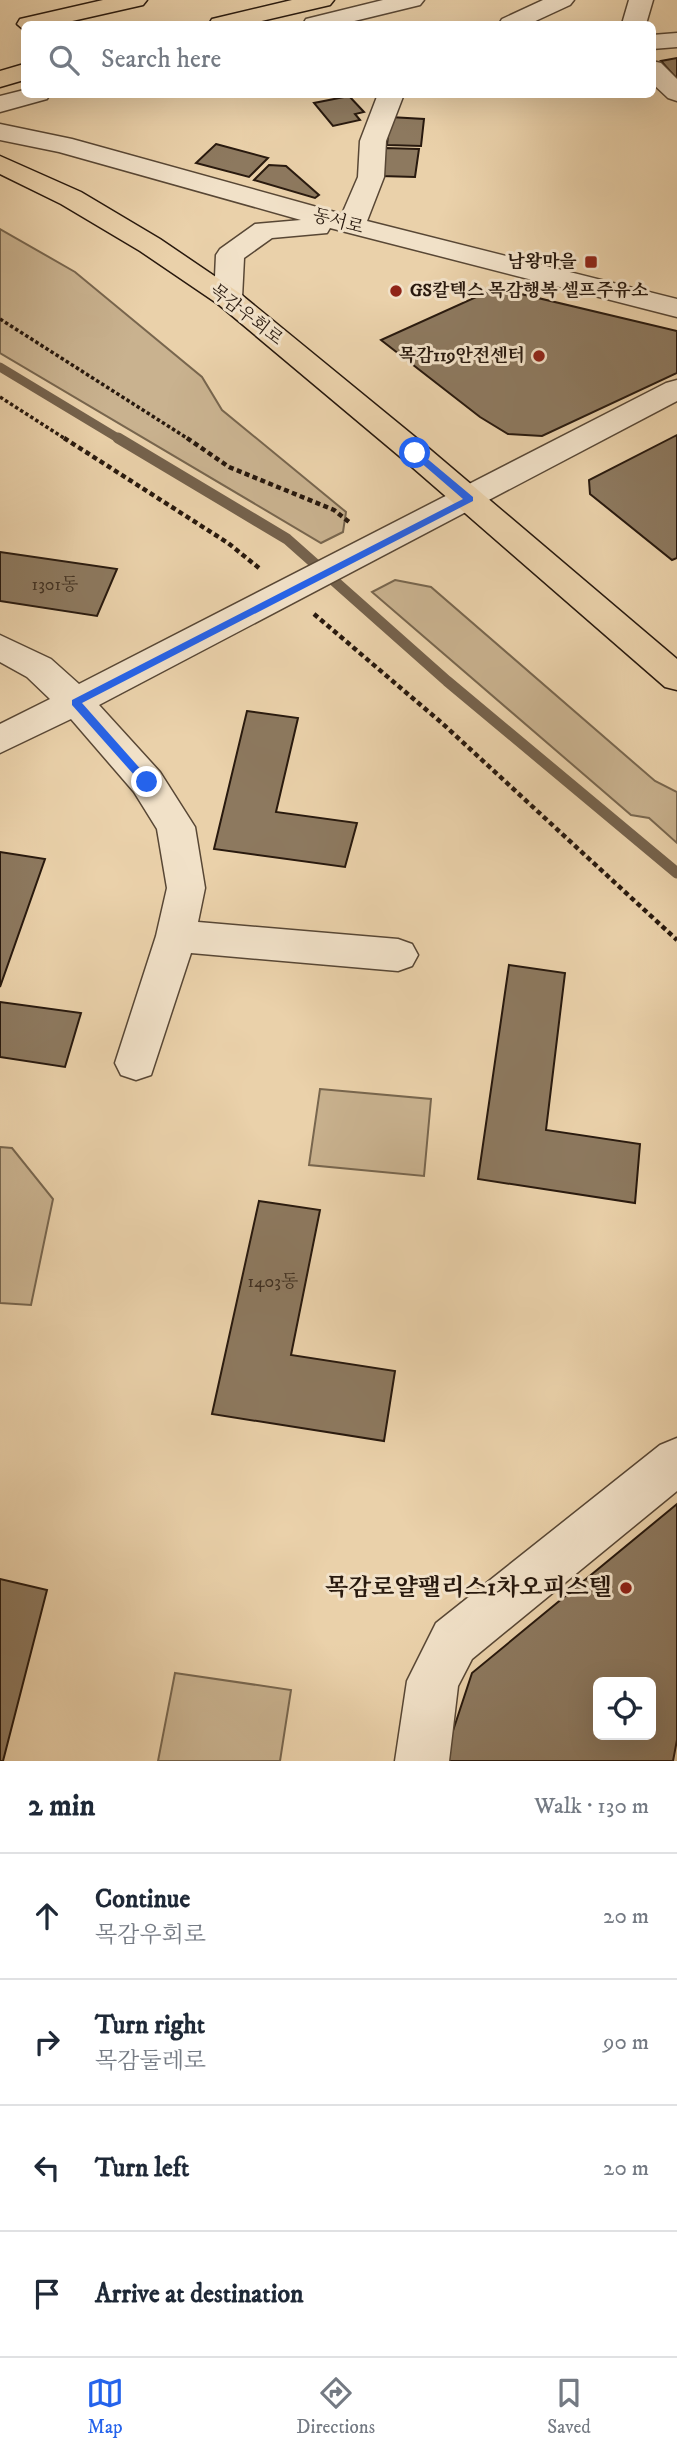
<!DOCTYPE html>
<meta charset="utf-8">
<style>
:root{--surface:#fff;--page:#f6f6f7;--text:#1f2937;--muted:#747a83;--line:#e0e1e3;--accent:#2563eb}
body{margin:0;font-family:"IM FELL DW Pica","Noto Serif KR",serif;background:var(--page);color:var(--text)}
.controls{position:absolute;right:21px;bottom:21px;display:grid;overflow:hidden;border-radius:10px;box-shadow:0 7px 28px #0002}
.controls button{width:63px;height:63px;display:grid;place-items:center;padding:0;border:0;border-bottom:2px solid var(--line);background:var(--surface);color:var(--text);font:35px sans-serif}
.stop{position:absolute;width:21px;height:21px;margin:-16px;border:5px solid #2563eb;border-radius:50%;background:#fff}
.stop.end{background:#2563eb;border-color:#fff;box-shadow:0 2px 7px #0008}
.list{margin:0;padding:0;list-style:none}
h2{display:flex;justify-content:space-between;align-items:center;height:91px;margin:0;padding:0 28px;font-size:30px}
h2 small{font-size:23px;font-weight:400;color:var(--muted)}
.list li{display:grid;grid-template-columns:46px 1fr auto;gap:21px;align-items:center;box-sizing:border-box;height:126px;padding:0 28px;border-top:2px solid var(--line)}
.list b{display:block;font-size:26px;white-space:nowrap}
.list p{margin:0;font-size:23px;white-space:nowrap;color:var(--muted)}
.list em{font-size:23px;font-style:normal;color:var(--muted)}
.icon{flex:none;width:38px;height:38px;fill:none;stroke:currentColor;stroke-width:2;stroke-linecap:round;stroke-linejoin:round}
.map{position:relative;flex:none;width:677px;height:1761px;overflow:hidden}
.search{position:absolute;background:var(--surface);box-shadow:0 7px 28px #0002;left:21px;right:21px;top:21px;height:77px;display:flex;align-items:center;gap:18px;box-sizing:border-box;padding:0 24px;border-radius:10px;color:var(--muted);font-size:26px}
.sheet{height:595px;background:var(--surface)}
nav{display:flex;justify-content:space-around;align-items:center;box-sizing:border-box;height:98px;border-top:2px solid var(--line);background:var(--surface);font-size:19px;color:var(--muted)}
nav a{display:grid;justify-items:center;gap:4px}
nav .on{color:var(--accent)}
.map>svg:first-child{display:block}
</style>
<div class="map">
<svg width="677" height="1761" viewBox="0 0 677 1761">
<rect width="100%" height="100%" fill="#ead1aa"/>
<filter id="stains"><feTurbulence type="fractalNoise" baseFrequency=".00286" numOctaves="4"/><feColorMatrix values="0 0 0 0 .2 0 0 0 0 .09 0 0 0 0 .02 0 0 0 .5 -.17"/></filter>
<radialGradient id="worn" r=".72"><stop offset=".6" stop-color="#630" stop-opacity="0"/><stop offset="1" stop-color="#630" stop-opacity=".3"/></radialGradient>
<g fill="#c9b28f" stroke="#78664e" stroke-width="2">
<polygon points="0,229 75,272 202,377 222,410 346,512 343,532 321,543 0,353"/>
<polygon points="395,580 431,587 655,781 677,792 677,843 649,818 631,815 372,592"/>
<polygon points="320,1089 431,1099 424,1176 309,1165"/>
<polygon points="0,1147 12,1148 53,1199 31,1305 0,1303"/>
<polygon points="175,1673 291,1690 280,1761 158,1761"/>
</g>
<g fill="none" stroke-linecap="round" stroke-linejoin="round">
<polyline stroke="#75624c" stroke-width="9" points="0,367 121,440"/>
<polyline stroke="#75624c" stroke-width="11" points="118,438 287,539 447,681 677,873"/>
</g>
<g fill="#8d795f" stroke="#28190e" stroke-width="2" fill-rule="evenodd">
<polygon points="677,58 677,79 661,61"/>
<polygon points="349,96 364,112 355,114 360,120 333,126 314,103"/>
<polygon points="390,117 424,119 421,146 387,145"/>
<polygon points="216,144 268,158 249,177 196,163"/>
<polygon points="385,148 419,149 415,177 381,176"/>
<polygon points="269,165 286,166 319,195 315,198 254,180"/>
<polygon points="496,288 677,331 677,373 542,436 508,434 480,417 381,340"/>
<polygon points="677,435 677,558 672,560 590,494 589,480"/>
<polygon points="0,552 117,569 97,616 0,601"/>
<polygon points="247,711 298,718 276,812 357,823 345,867 214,849"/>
<polygon points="0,852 45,859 0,987"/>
<polygon points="509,965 565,973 546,1130 640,1144 635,1203 478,1179"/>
<polygon points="0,1002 81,1013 65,1067 0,1057"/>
<polygon points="259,1201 320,1210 291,1355 395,1371 384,1441 212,1414"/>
<path d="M 677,1504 L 677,1740 L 673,1761 L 443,1761 L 472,1673 ZM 598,1682 L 651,1682 L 651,1735 L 598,1735 Z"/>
<polygon points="0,1579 47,1590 3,1761 0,1761"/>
</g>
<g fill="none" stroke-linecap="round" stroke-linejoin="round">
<defs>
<g id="minor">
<polygon points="383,0 424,0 420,5 342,24 303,24 306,19"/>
<polygon points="543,0 574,0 570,5 529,24 499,24 502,19"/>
<polygon points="629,0 653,0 646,24 622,24"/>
<polygon points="677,33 677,47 652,49 652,35"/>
<polygon points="652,61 661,63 677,79 677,101 668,98 652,83"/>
<polygon points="24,90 24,94 50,94 47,99 0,112 0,96"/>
<polygon points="378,94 404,94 386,141 384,177 367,221 677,299 677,317 330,228 327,233 272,238 244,258 242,298 238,304 228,307 218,304 214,298 216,255 220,249 255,224 301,220 59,152 0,140 0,124 72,139 342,214 358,177 360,141"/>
<polygon points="677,380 677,401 99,705 160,772 195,827 205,888 198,922 398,939 412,944 418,955 412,966 398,971 191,953 151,1075 136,1080 121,1075 115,1063 156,936 167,888 157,829 134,792 71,719 0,753 0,724 50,699 27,677 0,662 0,635 51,659 79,684 666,383"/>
<polygon points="677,1438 677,1491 472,1659 458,1686 449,1761 395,1761 407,1681 436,1623 660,1445"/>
</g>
<polygon id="major" points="0,156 81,192 160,239 238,292 426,446 677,659 677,690 665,687 404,460 218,304 140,251 61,204 0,174"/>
<g id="highway">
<polygon points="103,0 147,0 143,5 59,24 24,24 24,30 17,24 20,19"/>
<polygon points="292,0 334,0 330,5 249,24 209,24 212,19"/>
<polygon points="24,64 24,80 0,87 0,71"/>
</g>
</defs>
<use href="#minor" stroke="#584735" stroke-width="3"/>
<use href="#major" stroke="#28190e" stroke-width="3"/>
<use href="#highway" stroke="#28190e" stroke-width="3"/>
<g stroke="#28190e" stroke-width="3.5" stroke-dasharray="3.5 2.5" stroke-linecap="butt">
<polyline points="0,319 190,440"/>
<polyline points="0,397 67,440"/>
</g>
<g stroke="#28190e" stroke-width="4.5" stroke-dasharray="5 3.5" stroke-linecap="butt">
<polyline points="64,438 228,543 259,568"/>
<polyline points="187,438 229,467 334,510 349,522"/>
<polyline points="314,614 443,724 677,940"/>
</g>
<use href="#minor" fill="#f1e1c8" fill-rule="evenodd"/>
<use href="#major" fill="#ead1aa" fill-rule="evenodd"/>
<use href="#highway" fill="#ead1aa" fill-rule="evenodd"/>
</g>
<polygon fill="#2563eb" points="412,451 418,451 473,497 473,501 82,703 152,782 151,785 143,785 72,705 72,700 463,499 412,455"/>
<g fill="#8f2418" stroke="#f1e1c8" stroke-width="2.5">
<rect x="584" y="255" width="14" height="14" rx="3.5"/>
<circle cx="396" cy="291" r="7"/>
<circle cx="539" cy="356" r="7"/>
<circle cx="626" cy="1588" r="7"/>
</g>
<g text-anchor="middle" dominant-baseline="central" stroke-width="6" stroke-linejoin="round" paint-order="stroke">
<g font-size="18" fill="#28190e" stroke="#f1e1c8">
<text transform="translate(338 222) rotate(15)">동서로</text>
<text transform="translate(246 315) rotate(38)">목감우회로</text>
</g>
<g font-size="18" font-weight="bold" fill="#28190e" stroke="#f1e1c8" text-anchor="end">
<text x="577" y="262">남왕마을</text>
<text x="410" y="291" text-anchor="start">GS칼텍스 목감행복 셀프주유소</text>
<text x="525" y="356">목감119안전센터</text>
</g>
<g font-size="18" fill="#413122">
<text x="55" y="585">1301동</text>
<text x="273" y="1282">1403동</text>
</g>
<g font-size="24" font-weight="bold" fill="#28190e" stroke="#f1e1c8" text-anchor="end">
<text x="612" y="1588">목감로얄팰리스1차오피스텔</text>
</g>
</g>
<rect width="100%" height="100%" filter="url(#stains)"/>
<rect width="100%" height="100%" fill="url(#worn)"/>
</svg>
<div class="controls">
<button><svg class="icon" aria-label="locate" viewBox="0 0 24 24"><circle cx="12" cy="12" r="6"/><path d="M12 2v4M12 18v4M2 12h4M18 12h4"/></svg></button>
</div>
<div class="stop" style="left:415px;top:453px"></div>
<div class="stop end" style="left:147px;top:782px"></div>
<div class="search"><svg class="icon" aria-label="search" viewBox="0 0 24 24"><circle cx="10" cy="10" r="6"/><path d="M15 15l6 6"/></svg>Search here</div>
</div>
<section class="sheet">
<h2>2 min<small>Walk · 130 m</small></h2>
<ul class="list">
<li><svg class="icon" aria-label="ahead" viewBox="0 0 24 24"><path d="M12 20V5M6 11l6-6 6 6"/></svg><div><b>Continue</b><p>목감우회로</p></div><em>20 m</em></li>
<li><svg class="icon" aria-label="right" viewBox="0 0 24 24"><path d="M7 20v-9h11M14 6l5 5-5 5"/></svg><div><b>Turn right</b><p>목감둘레로</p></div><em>90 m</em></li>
<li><svg class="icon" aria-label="left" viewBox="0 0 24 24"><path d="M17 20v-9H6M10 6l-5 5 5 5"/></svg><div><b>Turn left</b></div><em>20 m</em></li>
<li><svg class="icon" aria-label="arrive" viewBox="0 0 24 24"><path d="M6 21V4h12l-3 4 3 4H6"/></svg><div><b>Arrive at destination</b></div></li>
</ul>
</section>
<nav>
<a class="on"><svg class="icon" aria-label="map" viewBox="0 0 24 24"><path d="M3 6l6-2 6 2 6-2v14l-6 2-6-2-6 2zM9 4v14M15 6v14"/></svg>Map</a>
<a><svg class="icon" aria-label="directions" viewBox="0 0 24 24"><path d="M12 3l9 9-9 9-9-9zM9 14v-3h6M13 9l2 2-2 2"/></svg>Directions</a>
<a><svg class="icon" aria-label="saved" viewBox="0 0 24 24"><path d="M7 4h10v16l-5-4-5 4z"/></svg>Saved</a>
</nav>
